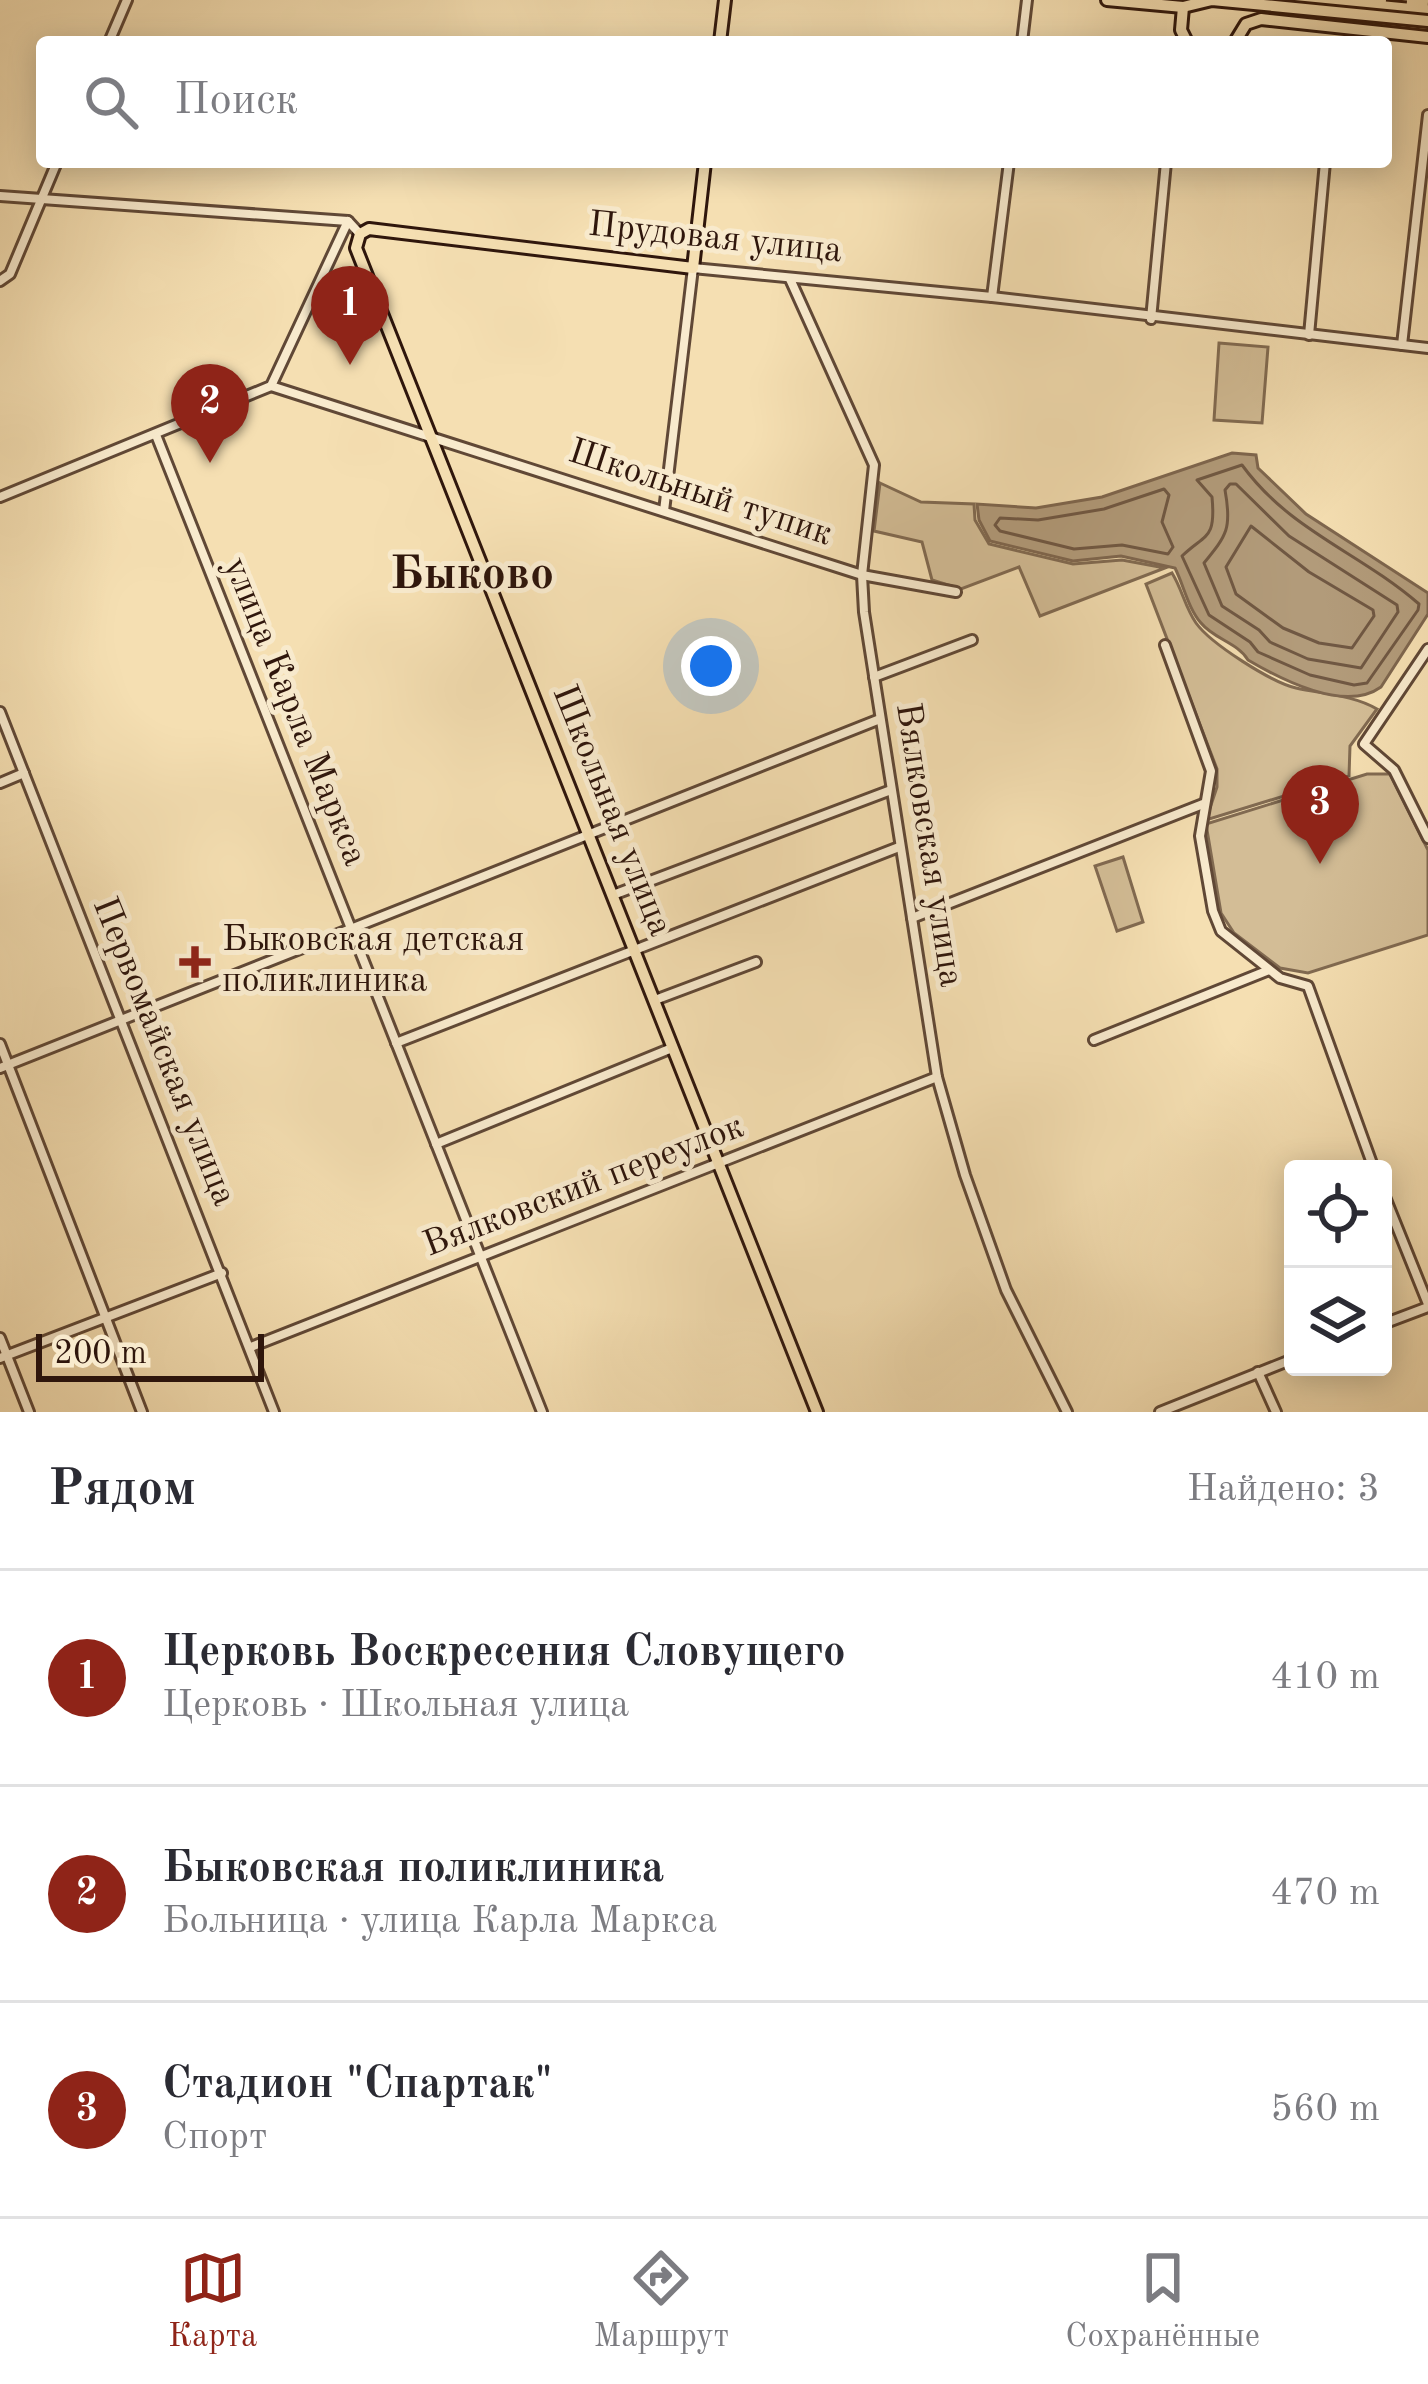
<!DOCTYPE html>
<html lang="ru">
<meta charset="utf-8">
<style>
:root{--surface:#fff;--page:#f2f2f3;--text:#2b2b33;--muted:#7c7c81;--line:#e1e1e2;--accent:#8f2418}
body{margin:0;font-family:"Old Standard TT",serif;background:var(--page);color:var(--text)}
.controls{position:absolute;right:36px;bottom:36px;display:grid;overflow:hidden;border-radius:12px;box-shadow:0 6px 30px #0003}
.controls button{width:108px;height:108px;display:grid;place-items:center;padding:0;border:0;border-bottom:3px solid var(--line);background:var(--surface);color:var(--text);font:60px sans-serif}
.scale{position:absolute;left:36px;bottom:30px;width:228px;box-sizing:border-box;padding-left:12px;border:6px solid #2f160c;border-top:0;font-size:33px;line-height:42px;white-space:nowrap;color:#2f160c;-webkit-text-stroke:9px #f8eacd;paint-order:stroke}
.you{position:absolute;left:711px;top:666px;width:42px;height:42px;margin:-30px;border:9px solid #fff;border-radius:50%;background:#1a73e8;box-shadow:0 0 0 18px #1a73e833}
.badge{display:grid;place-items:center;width:78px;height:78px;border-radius:50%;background:var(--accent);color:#fff;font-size:39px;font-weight:700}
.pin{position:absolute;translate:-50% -99px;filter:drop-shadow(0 3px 6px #0008)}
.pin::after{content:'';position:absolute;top:63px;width:42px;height:36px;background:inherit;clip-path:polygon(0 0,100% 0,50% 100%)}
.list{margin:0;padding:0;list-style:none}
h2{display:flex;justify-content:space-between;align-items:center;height:156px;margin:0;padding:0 48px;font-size:51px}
h2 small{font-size:39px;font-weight:400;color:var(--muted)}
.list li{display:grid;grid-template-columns:78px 1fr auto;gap:36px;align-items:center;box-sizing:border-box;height:216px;padding:0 48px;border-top:3px solid var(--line)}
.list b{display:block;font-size:45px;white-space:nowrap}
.list p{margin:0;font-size:39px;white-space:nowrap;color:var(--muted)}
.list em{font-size:39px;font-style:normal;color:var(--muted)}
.icon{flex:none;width:66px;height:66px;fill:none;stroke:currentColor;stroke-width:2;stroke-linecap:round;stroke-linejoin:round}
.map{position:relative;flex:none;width:1428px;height:1412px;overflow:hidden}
.search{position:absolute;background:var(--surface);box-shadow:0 6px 30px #0003;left:36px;right:36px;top:36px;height:132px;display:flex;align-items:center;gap:30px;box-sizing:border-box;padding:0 42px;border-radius:12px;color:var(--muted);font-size:45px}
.sheet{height:804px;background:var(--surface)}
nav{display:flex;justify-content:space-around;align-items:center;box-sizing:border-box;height:168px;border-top:3px solid var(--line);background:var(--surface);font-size:33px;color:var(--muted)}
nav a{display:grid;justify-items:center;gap:6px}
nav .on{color:var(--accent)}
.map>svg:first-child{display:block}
</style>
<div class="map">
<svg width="1428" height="1412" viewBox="0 0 1428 1412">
<rect width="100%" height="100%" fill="#f5dfb2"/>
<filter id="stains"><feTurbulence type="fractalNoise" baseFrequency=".00167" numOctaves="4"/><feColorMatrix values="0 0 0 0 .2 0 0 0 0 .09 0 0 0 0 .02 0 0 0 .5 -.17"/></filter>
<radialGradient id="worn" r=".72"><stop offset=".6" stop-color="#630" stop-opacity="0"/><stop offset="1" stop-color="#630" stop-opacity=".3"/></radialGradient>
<g fill="#d3bd96" stroke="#816a51" stroke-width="3">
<polygon points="1219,343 1268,347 1262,423 1214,420"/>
<polygon points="880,483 921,502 974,504 975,520 989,544 1073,564 1122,560 1165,568 1040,616 1019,567 961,589 932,580 922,542 874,531"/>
<path d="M 1172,573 C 1182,589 1185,607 1196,623 C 1211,644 1271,682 1296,688 C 1323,694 1353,695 1377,709 L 1350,746 L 1349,776 L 1206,820 L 1217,787 L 1217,769 L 1146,584 Z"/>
<polygon points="1367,774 1390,774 1428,850 1428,935 1308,973 1280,968 1234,933 1221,913 1206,824"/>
<polygon points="1123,857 1143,922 1117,931 1095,866"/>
</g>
<path fill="#b29b7a" stroke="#7e664e" stroke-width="3" d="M 1232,453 L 1256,455 L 1258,468 L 1306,514 L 1428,593 L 1428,614 L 1381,687 C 1345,713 1282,680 1248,660 C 1238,643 1214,639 1201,623 C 1188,608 1184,586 1175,568 L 1121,556 L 1073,561 L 990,541 L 979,520 L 977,504 L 1036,508 L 1102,497 Z"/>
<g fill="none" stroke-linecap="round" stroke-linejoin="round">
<g stroke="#705843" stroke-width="3">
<path d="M 1242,465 C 1290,531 1359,552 1419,604 L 1418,610 L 1367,683 L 1354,685 L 1310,675 L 1258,652 L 1250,642 L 1209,615 L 1182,556 C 1206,533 1216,540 1212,497 L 1197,480 Z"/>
<path d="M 1230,484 L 1236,484 L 1289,536 L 1397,605 L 1398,612 L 1361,668 L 1308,659 L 1270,642 L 1259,630 L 1222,606 L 1204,563 C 1227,535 1232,528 1225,490 Z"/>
<polygon points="1164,489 1169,495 1162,522 1173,547 1168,554 1122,545 1074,549 1000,531 995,525 1000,518 1038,520 1104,509"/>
<polygon points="1251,526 1309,572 1373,610 1374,616 1352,648 1319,643 1283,628 1236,594 1226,567"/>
</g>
<defs>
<g id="minor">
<polyline points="109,42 127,0"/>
<polyline points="1022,42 1027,0"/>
<polyline points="0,196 348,221 360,234"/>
<polyline points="790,279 874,465 862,575 864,612 937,1077 965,1175 1006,1290 1067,1412"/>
<polyline points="0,281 10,274 57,162"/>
<polyline points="992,297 1009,162"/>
<polyline points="1151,319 1166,162"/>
<polyline points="1309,335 1325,162"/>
<polyline points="1402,345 1428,115"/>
<polyline points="271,386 862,575 956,592"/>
<polyline points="156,435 542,1412"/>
<polyline points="0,497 271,386 348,221"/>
<polyline points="664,511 693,268 992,297 1428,348"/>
<polyline points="1165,645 1211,771 1200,836 1213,911 1221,931 1280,978 1308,986 1374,1169"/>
<polyline points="1428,649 1364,744 1394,770 1428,838"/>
<polyline points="874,677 972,640"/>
<polyline points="0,712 274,1412"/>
<polyline points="0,783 24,773"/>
<polyline points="613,895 891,790"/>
<polyline points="912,918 1203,804"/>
<polyline points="655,1000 756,962"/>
<polyline points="1094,1040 1269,970"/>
<polyline points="396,1043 899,847"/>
<polyline points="0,1044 142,1412"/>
<polyline points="0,1068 880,719"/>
<polyline points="436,1144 672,1048"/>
<polyline points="1383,1192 1428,1304"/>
<polyline points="1383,1324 1428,1307"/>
<polyline points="0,1338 29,1412"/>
<polyline points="251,1347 937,1077"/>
<polyline points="0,1358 222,1273"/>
<polyline points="1258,1372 1276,1412"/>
<polyline points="1160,1412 1293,1359"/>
</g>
<g id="major">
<polyline points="1107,0 1183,7 1212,0 1428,21"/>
<polyline points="1183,7 1181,30 1187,42"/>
<polyline points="720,42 725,0"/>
<polyline points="1235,42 1246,24 1261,19 1428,37"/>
<polyline points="705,162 693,268 369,229 360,234 356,248 817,1412"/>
</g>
</defs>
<use href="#minor" stroke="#604836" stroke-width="14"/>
<use href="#major" stroke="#2f160c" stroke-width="16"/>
<use href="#minor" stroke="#f8eacd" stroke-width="8"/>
<use href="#major" stroke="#f5dfb2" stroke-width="10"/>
<polyline stroke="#2f160c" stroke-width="3" stroke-dasharray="21 21" stroke-linecap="butt" points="1386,0 1428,4"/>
</g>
<path fill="#8f2418" stroke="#f8eacd" stroke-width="4.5" d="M189 944h12v12h12v12h-12v12h-12v-12h-12v-12h12z"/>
<g text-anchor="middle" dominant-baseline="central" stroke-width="10" stroke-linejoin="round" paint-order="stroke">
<g font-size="36" fill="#2f160c" stroke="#f8eacd">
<text transform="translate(715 239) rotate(6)">Прудовая улица</text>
<text transform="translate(700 494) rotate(18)">Школьный тупик</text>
<text transform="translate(294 712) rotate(68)">улица Карла Маркса</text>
<text transform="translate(611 811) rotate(68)">Школьная улица</text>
<text transform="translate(928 845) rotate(81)">Вялковская улица</text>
<text transform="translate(163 1052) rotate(68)">Первомайская улица</text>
<text transform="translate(584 1187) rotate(-21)">Вялковский переулок</text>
</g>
<g font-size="36" fill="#2f160c" stroke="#f8eacd" text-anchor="start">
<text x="222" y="941">Быковская детская<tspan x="222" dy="41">поликлиника</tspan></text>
</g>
<g font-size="48" font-weight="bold" fill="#2f160c" stroke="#f8eacd">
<text x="472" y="575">Быково</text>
</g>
</g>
<rect width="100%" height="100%" filter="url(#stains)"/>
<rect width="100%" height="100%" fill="url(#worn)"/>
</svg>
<div class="controls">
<button><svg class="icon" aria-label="locate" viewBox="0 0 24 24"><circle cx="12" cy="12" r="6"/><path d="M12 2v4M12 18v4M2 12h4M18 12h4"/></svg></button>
<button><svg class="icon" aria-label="layers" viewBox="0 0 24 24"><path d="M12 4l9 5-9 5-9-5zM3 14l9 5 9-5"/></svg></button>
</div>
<div class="scale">200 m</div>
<div class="you"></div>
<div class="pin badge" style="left:350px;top:365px">1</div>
<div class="pin badge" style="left:210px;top:463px">2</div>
<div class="pin badge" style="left:1320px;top:864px">3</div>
<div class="search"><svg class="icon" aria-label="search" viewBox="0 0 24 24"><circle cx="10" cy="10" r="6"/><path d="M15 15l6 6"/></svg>Поиск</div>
</div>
<section class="sheet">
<h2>Рядом<small>Найдено: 3</small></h2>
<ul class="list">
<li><span class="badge">1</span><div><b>Церковь Воскресения Словущего</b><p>Церковь · Школьная улица</p></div><em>410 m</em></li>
<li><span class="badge">2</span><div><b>Быковская поликлиника</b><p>Больница · улица Карла Маркса</p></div><em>470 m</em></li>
<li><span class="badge">3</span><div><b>Стадион &quot;Спартак&quot;</b><p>Спорт</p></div><em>560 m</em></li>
</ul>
</section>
<nav>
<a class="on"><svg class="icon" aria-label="map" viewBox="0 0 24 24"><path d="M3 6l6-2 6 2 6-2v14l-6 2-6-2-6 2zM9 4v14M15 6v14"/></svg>Карта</a>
<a><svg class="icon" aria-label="directions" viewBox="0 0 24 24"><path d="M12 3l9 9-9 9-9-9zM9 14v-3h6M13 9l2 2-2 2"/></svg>Маршрут</a>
<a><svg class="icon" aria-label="saved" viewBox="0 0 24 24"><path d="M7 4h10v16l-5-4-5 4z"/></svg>Сохранённые</a>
</nav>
